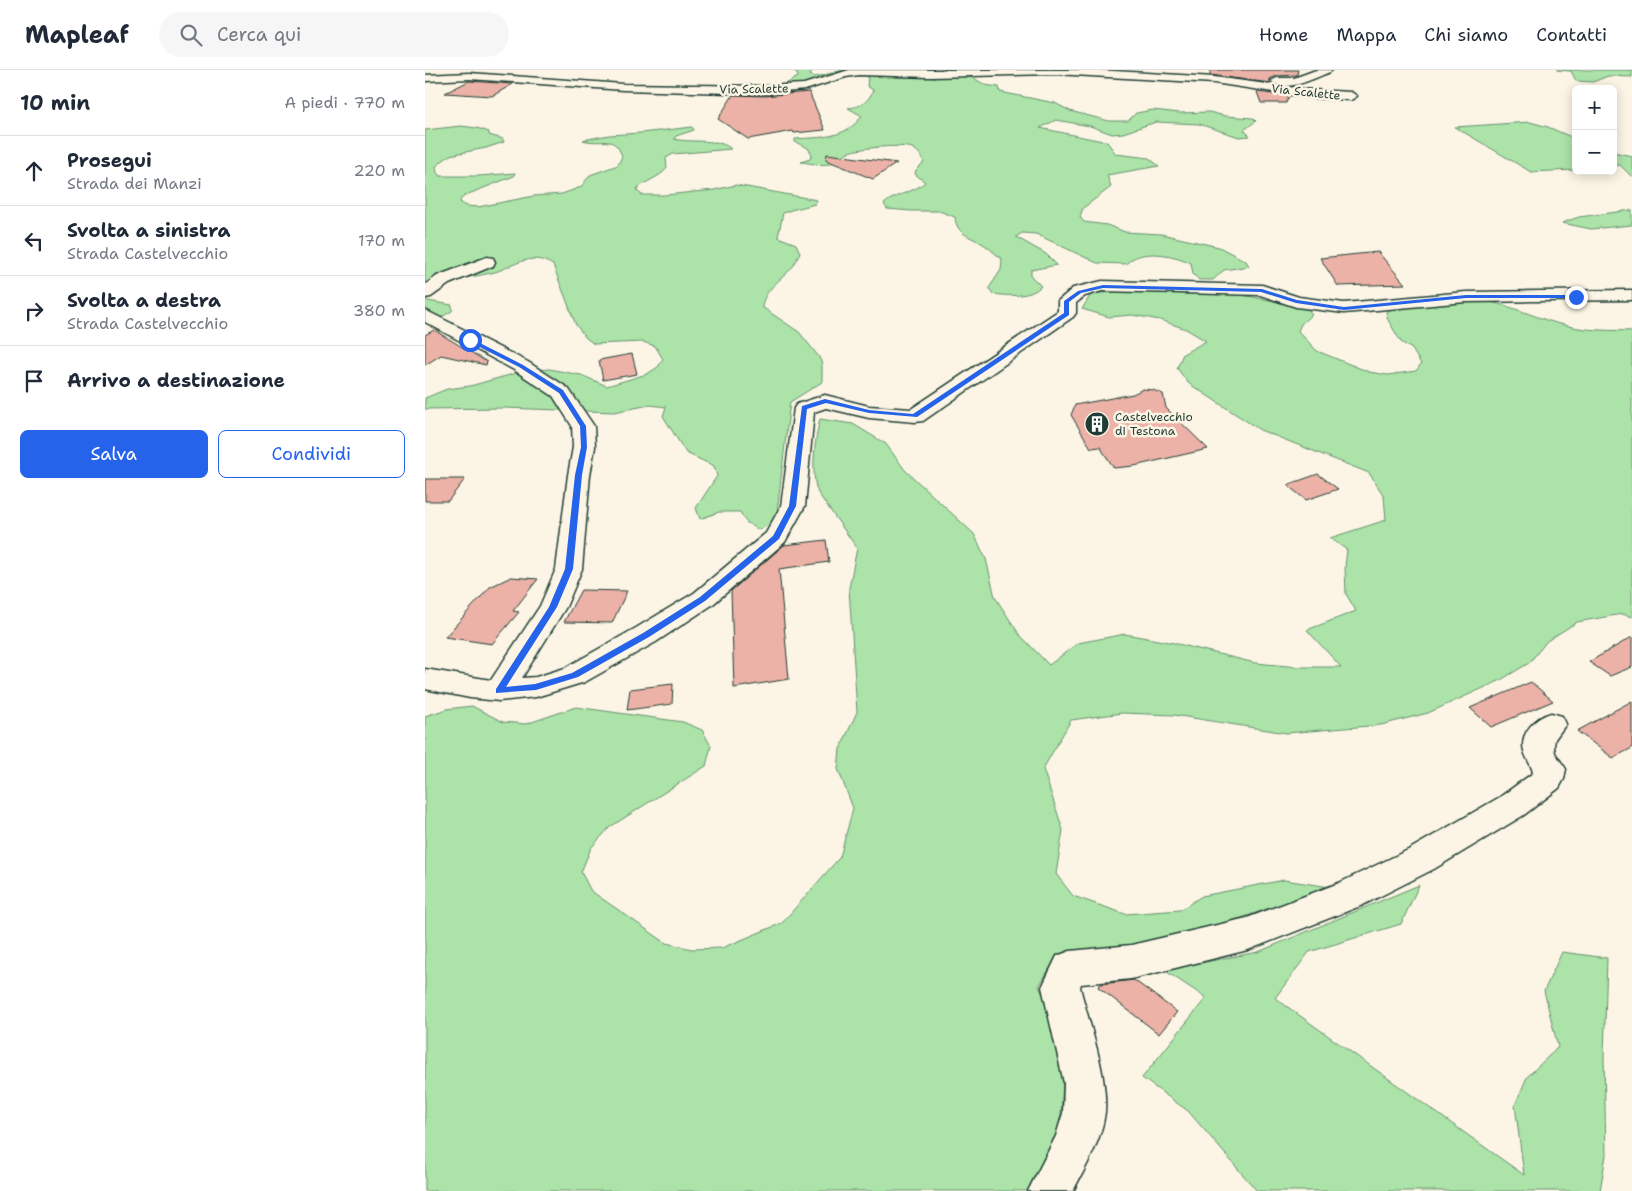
<!DOCTYPE html>
<html lang="it">
<meta charset="utf-8">
<style>
:root{--surface:#fff;--page:#f6f6f7;--text:#1f2937;--muted:#747a83;--line:#e0e1e3;--accent:#2563eb}
body{margin:0;font-family:"Shantell Sans",sans-serif;background:var(--page);color:var(--text)}
.controls{position:absolute;right:15px;top:15px;display:grid;overflow:hidden;border-radius:8px;box-shadow:0 2px 12px #0003}
.controls button{width:45px;height:45px;display:grid;place-items:center;padding:0;border:0;border-bottom:1px solid var(--line);background:var(--surface);color:var(--text);font:25px sans-serif}
.stop{position:absolute;width:15px;height:15px;margin:-11px;border:4px solid #2563eb;border-radius:50%;background:#fff}
.stop.end{background:#2563eb;border-color:#fff;box-shadow:0 1px 5px #0008}
.list{margin:0;padding:0;list-style:none}
h2{display:flex;justify-content:space-between;align-items:center;height:65px;margin:0;padding:0 20px;font-size:21px}
h2 small{font-size:16px;font-weight:400;color:var(--muted)}
.list li{display:grid;grid-template-columns:32px 1fr auto;gap:15px;align-items:center;box-sizing:border-box;height:70px;padding:0 20px;border-top:1px solid var(--line)}
.list b{display:block;font-size:19px;white-space:nowrap}
.list p{margin:0;font-size:16px;white-space:nowrap;color:var(--muted)}
.list em{font-size:16px;font-style:normal;color:var(--muted)}
.actions{display:flex;gap:10px;padding:15px 20px}
.actions a{flex:1;padding:11px 0;border:1px solid var(--accent);border-radius:8px;text-align:center;font-size:18px;color:var(--accent)}
.actions .main{background:var(--accent);color:#fff}
.icon{flex:none;width:28px;height:28px;fill:none;stroke:currentColor;stroke-width:2;stroke-linecap:round;stroke-linejoin:round}
.map{position:relative;flex:none;width:1207px;height:1121px;overflow:hidden}
header{display:flex;align-items:center;gap:30px;box-sizing:border-box;height:70px;padding:0 25px;background:var(--surface);border-bottom:1px solid var(--line)}
header strong{font-size:24px}
nav{display:flex;gap:28px;margin-inline-start:auto;font-size:18px}
.search{width:350px;height:45px;background:var(--page);display:flex;align-items:center;gap:12px;box-sizing:border-box;padding:0 18px;border-radius:28px;color:var(--muted);font-size:19px}
main{display:flex}
aside{flex:1;background:var(--surface)}
.map>svg:first-child{display:block}
</style>
<header>
<strong>Mapleaf</strong>
<div class="search"><svg class="icon" aria-label="search" viewBox="0 0 24 24"><circle cx="10" cy="10" r="6"/><path d="M15 15l6 6"/></svg>Cerca qui</div>
<nav><a>Home</a><a>Mappa</a><a>Chi siamo</a><a>Contatti</a></nav>
</header>
<main>
<aside>
<h2>10 min<small>A piedi · 770 m</small></h2>
<ul class="list">
<li><svg class="icon" aria-label="ahead" viewBox="0 0 24 24"><path d="M12 20V5M6 11l6-6 6 6"/></svg><div><b>Prosegui</b><p>Strada dei Manzi</p></div><em>220 m</em></li>
<li><svg class="icon" aria-label="left" viewBox="0 0 24 24"><path d="M17 20v-9H6M10 6l-5 5 5 5"/></svg><div><b>Svolta a sinistra</b><p>Strada Castelvecchio</p></div><em>170 m</em></li>
<li><svg class="icon" aria-label="right" viewBox="0 0 24 24"><path d="M7 20v-9h11M14 6l5 5-5 5"/></svg><div><b>Svolta a destra</b><p>Strada Castelvecchio</p></div><em>380 m</em></li>
<li><svg class="icon" aria-label="arrive" viewBox="0 0 24 24"><path d="M6 21V4h12l-3 4 3 4H6"/></svg><div><b>Arrivo a destinazione</b></div></li>
</ul>
<div class="actions"><a class="main">Salva</a><a>Condividi</a></div>
</aside>
<div class="map">
<svg width="1207" height="1121" viewBox="0 0 1207 1121">
<rect width="100%" height="100%" fill="#fcf5e5"/>
<filter id="ink" filterUnits="userSpaceOnUse"><feTurbulence type="fractalNoise" baseFrequency=".02" numOctaves="2"/><feDisplacementMap in="SourceGraphic" scale="10" xChannelSelector="R" yChannelSelector="G"/><feConvolveMatrix kernelMatrix="1 2 1 2 8 2 1 2 1" color-interpolation-filters="sRGB"/></filter>
<g filter="url(#ink)">
<g fill="#abe3a8" stroke="#65906e">
<path d="M 367,0 L 387,0 L 385,5 L 391,7 L 418,0 L 542,5 L 541,7 L 549,8 L 560,15 L 574,17 L 575,22 L 630,33 L 645,41 L 684,51 L 703,51 L 711,43 L 728,40 L 755,43 L 784,42 L 800,46 L 828,48 L 831,51 L 819,60 L 825,66 L 814,67 L 774,54 L 731,52 L 698,63 L 687,64 L 665,56 L 631,50 L 615,58 L 682,72 L 691,84 L 724,88 L 734,96 L 682,105 L 686,117 L 658,138 L 655,147 L 659,152 L 682,155 L 700,162 L 736,164 L 794,177 L 821,191 L 824,196 L 799,200 L 788,210 L 774,210 L 768,204 L 766,193 C 748,184 715,178 701,194 L 672,193 L 611,164 L 597,163 L 591,167 L 621,184 L 632,195 L 606,200 L 606,206 L 616,216 C 605,228 583,226 568,224 L 564,218 L 576,200 L 577,189 C 571,185 567,180 561,176 C 549,167 531,166 530,147 L 514,141 L 486,141 L 462,139 L 459,134 C 471,123 489,123 500,112 L 490,104 L 491,100 L 499,92 C 496,85 494,82 487,78 C 477,74 435,78 424,82 C 417,85 411,92 404,94 C 394,96 386,93 376,92 L 385,89 L 387,85 L 383,78 L 370,72 L 370,69 C 396,67 420,69 437,46 L 423,38 C 435,37 444,32 448,20 L 442,16 L 443,6 L 433,5 L 360,17 L 359,15 L 373,7 L 372,3 Z"/>
<polygon points="1132,0 1207,0 1207,7 1183,6 1168,12 1151,11 1146,1"/>
<polygon points="1105,52 1123,57 1151,69 1151,100 1106,102 1030,57"/>
<path d="M 36,56 L 52,58 L 64,62 L 64,65 L 78,69 L 79,72 L 61,78 L 25,85 L 11,96 L 12,103 L 15,106 L 54,106 L 90,103 L 89,106 L 41,125 L 35,130 L 36,133 L 42,136 L 53,137 L 109,126 L 137,124 L 156,117 L 165,105 L 193,95 L 197,86 C 189,63 177,76 158,70 L 184,65 L 216,63 L 267,57 L 269,60 L 251,66 L 249,69 C 264,73 296,68 306,79 L 248,84 L 241,88 L 242,98 C 235,108 219,111 211,120 L 217,125 L 240,125 L 289,120 L 311,115 L 392,130 L 390,134 L 366,140 L 358,143 L 353,167 L 371,174 L 375,183 C 373,187 371,191 369,195 C 359,209 339,218 337,237 L 374,262 L 394,287 L 397,294 L 397,312 L 365,332 L 351,451 L 334,460 L 321,452 L 315,442 L 294,442 L 275,449 L 271,438 L 292,406 L 289,396 L 261,383 L 238,346 L 241,337 L 225,335 L 189,342 L 79,338 L 0,339 L 0,328 L 22,319 L 45,316 L 99,301 L 124,299 L 156,305 L 182,316 L 222,304 L 233,297 L 238,289 L 230,276 L 218,272 L 169,274 L 161,268 L 151,255 L 128,195 C 104,180 88,198 66,203 C 50,207 32,208 16,213 C 10,215 5,220 0,224 L 0,60 Z"/>
<polygon points="1188,82 1207,86 1207,107 1195,95 1188,96"/>
<polygon points="1207,140 1207,155 1166,159 1137,153 1154,147"/>
<path d="M 697,221 L 812,224 L 881,237 L 887,244 L 876,254 L 873,261 L 892,281 L 944,302 L 963,305 L 991,301 L 996,294 L 987,279 L 976,272 L 963,250 L 961,243 L 964,237 C 993,235 1030,227 1059,231 C 1088,235 1114,250 1143,256 C 1164,261 1186,260 1207,261 L 1207,547 L 1197,544 L 1152,552 L 1122,571 L 1104,593 L 1074,611 L 1003,643 L 956,655 L 861,663 L 749,645 L 697,643 L 646,650 L 618,699 L 638,760 L 631,804 L 648,826 L 700,844 L 755,840 L 777,826 L 859,810 L 905,817 L 816,848 L 691,881 L 631,888 L 614,916 L 630,951 L 639,994 L 636,1045 L 636,1121 L 0,1121 L 0,646 L 22,639 L 47,636 L 78,652 L 101,654 L 151,637 L 258,652 L 277,660 L 286,676 L 281,696 L 185,757 L 166,778 L 156,802 L 166,821 L 241,873 L 267,879 L 297,878 L 357,853 L 415,787 L 428,738 L 413,699 L 415,679 L 432,642 L 424,518 L 432,478 L 393,423 C 385,404 390,369 395,349 L 428,354 L 461,374 L 480,400 L 549,464 L 561,489 L 570,527 L 594,564 L 624,595 L 653,573 L 700,564 L 749,573 L 830,593 L 874,597 L 916,597 L 882,560 L 931,541 L 921,524 L 920,497 L 922,480 L 905,468 L 961,450 L 959,426 L 944,403 L 835,360 L 763,313 L 752,298 L 758,284 L 781,271 L 761,259 L 735,250 L 707,245 L 684,247 L 657,239 L 666,224 Z"/>
<polygon points="0,228 3,231 27,235 27,241 17,247 0,249"/>
<polygon points="994,815 976,854 884,882 850,928 1099,1105 1090,1035 1102,1007 1133,977 1119,921 1137,882 1182,888 1179,987 1181,1085 1175,1121 832,1121 763,1041 717,1008 781,928 739,900 833,882"/>
</g>
<g fill="#ecb2a7" stroke="#1f3d34">
<polygon points="785,0 873,0 872,5 851,6 845,9 845,13 785,5"/>
<polygon points="44,11 88,14 67,26 20,23"/>
<polygon points="384,22 400,60 369,63 368,61 323,69 293,49 308,25 339,26"/>
<polygon points="832,22 864,26 861,33 836,33"/>
<polygon points="402,84 472,93 448,109 401,90"/>
<polygon points="953,182 980,214 913,216 895,188"/>
<polygon points="9,260 62,292 61,295 16,285 0,295 0,265"/>
<polygon points="207,284 212,304 178,310 174,290"/>
<polygon points="718,319 728,320 738,324 741,338 783,379 709,396 689,398 675,377 666,378 646,345 650,335 708,324"/>
<polygon points="893,404 913,419 881,430 862,415"/>
<polygon points="0,409 40,409 23,431 0,431"/>
<polygon points="401,470 404,492 354,499 364,609 309,618 306,521 359,475"/>
<polygon points="86,507 113,509 88,541 94,542 67,574 20,567 65,517"/>
<polygon points="156,520 202,521 187,553 139,552"/>
<polygon points="1207,567 1207,597 1185,606 1164,592"/>
<polygon points="1106,612 1128,631 1066,657 1045,638"/>
<polygon points="248,614 247,634 202,640 205,619"/>
<polygon points="1207,631 1207,678 1188,688 1152,661"/>
<polygon points="709,910 752,942 734,964 673,917 676,914"/>
</g>
<g fill="none" stroke-linecap="round" stroke-linejoin="round">
<defs>
<g id="minor">
<polygon points="424,0 672,0 789,7 887,20 926,22 932,26 926,30 887,28 789,13 630,4 505,7 434,5 421,7 380,20 339,24 198,20 44,9 0,11 0,5 44,3 198,14 339,16 379,14"/>
<path d="M 891,0 L 907,0 L 905,2 C 890,8 860,24 846,11 L 852,8 L 869,8 Z"/>
<polygon points="62,187 68,188 70,192 68,196 24,214 6,227 0,228 0,215 12,206"/>
<polygon points="677,211 837,215 874,227 919,233 1041,222 1207,220 1207,230 1041,232 919,243 871,237 835,225 677,221 660,226 651,233 651,243 648,247 498,351 490,352 444,348 401,338 389,342 380,436 360,472 287,535 231,572 160,612 111,627 74,631 45,628 0,619 0,599 66,610 115,536 131,499 143,405 148,377 147,356 128,326 89,300 0,252 0,240 103,292 143,318 169,356 170,377 165,405 157,499 141,537 97,608 111,607 140,598 211,558 269,523 341,463 356,436 369,338 372,334 400,325 444,336 486,339 633,241 633,231 648,218"/>
<path d="M 1126,643 L 1137,646 L 1141,654 L 1130,669 L 1129,676 L 1130,683 L 1141,699 L 1139,709 L 1134,718 L 1099,745 L 1009,799 L 938,835 L 823,880 L 706,909 L 656,914 L 655,917 C 664,954 683,1005 680,1042 C 677,1069 661,1097 648,1121 L 603,1121 L 631,1066 L 638,1043 L 639,1013 L 617,917 L 632,886 L 645,881 L 706,875 L 822,848 L 914,813 L 985,779 L 1075,727 L 1108,703 C 1107,695 1101,689 1099,681 C 1094,663 1111,647 1126,643 Z"/>
</g>
</defs>
<use href="#minor" stroke="#1f3d34" stroke-width="3"/>
<use href="#minor" fill="#fcf5e5" fill-rule="evenodd"/>
</g>
</g>
<polygon fill="#2563eb" points="678,215 837,219 872,230 919,237 1041,225 1151,225 1153,227 1151,228 1041,228 919,240 871,233 836,222 678,218 656,223 644,232 644,245 492,347 444,343 401,333 382,339 371,436 354,469 280,531 224,567 153,607 111,620 71,623 71,619 124,537 140,499 150,405 156,377 155,356 134,323 94,297 43,271 43,269 47,269 98,295 138,320 161,356 162,377 157,405 148,499 132,537 81,617 110,614 147,603 218,563 275,527 348,466 364,436 377,336 400,329 444,340 488,344 639,243 639,231 653,221"/>
<defs>
<symbol id="building-disc" viewBox="-11 -11 22 22"><circle r="9.5" fill="#1f3d34" stroke="#fcf5e5"/><path d="M-4-6H4V6H1V3H-1V6H-4ZM-2.5-4.3h1.7v1.8h-1.7ZM.8-4.3h1.7v1.8H.8ZM-2.5-1h1.7V.8h-1.7ZM.8-1h1.7V.8H.8Z" fill="#fff"/></symbol>
</defs>
<g fill-rule="evenodd">
<use href="#building-disc" x="658" y="340" width="28" height="28"/>
</g>
<g text-anchor="middle" dominant-baseline="central" stroke-width="5" stroke-linejoin="round" paint-order="stroke">
<g font-size="12" fill="#1f3d34" stroke="#fcf5e5">
<text transform="translate(329 19) rotate(-1)">Via Scalette</text>
<text transform="translate(881 22) rotate(6)">Via Scalette</text>
</g>
<g font-size="12" fill="#1f3d34" stroke="#fcf5e5" text-anchor="start">
<text x="690" y="347">Castelvecchio<tspan x="690" dy="14">di Testona</tspan></text>
</g>
</g>
</svg>
<div class="controls">
<button>+</button>
<button>−</button>
</div>
<div class="stop" style="left:45px;top:270px"></div>
<div class="stop end" style="left:1151px;top:227px"></div>
</div>
</main>
